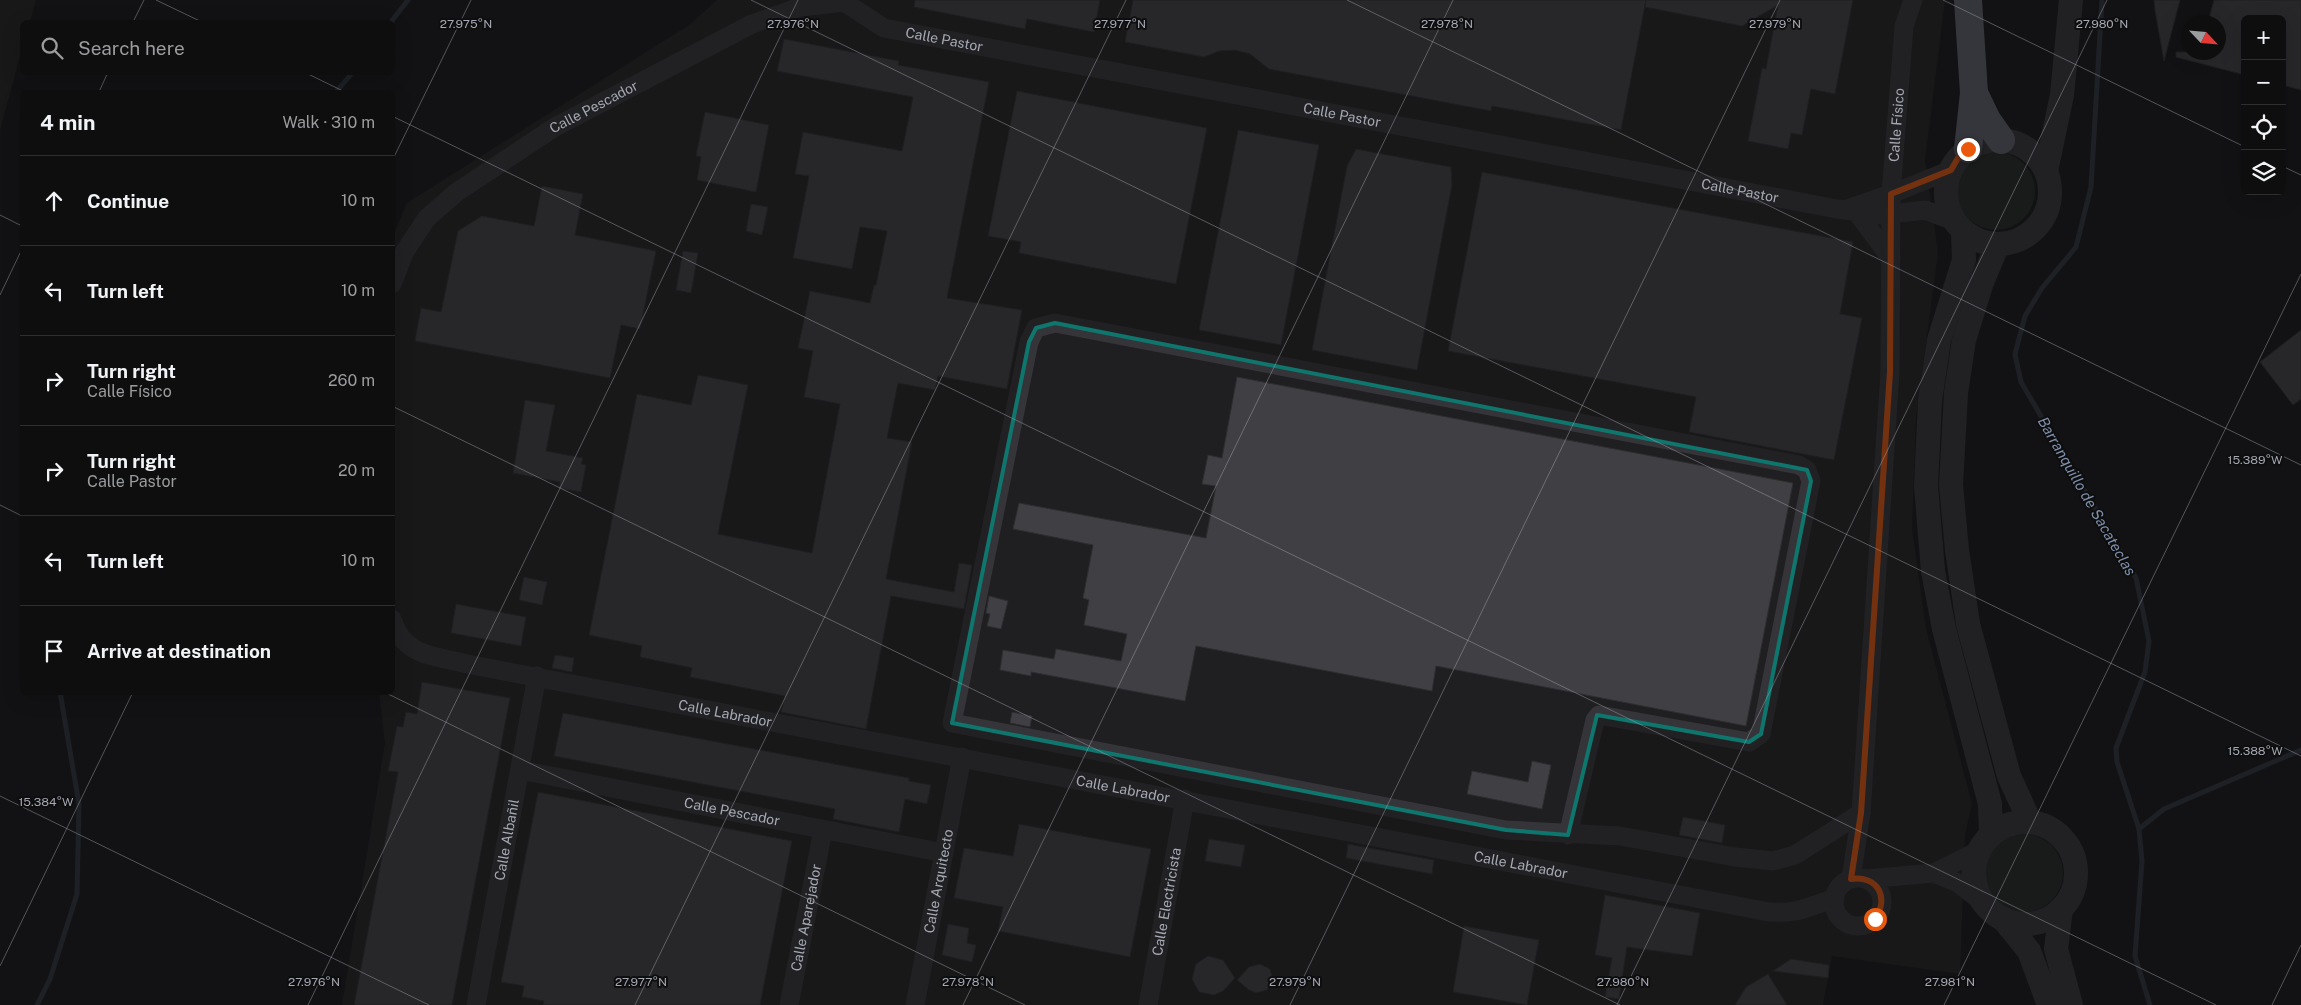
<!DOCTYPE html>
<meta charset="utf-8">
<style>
:root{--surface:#0e0e0f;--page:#171718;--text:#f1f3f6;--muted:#9b9c9e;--line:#2e2e2f}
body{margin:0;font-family:"Public Sans",sans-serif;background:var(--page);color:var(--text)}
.controls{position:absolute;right:15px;top:15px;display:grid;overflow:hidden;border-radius:8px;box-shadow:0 5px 20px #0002}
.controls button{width:45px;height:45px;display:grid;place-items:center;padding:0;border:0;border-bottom:1px solid var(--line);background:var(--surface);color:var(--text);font:25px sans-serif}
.compass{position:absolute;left:2181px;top:15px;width:45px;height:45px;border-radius:50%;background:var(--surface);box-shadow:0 5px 20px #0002;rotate:116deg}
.stop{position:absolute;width:15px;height:15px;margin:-11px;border:4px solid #ea580c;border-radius:50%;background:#fff}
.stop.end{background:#ea580c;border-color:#fff;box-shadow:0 1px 5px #0008}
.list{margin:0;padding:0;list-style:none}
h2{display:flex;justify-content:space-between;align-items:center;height:65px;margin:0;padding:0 20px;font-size:21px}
h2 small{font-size:16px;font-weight:400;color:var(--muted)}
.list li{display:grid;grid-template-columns:32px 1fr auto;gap:15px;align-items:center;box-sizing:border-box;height:90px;padding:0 20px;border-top:1px solid var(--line)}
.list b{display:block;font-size:19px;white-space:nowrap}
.list p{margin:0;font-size:16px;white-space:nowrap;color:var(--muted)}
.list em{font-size:16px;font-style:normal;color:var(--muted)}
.icon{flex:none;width:28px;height:28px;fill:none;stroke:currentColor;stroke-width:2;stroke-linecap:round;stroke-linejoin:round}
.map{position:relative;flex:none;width:2301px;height:1005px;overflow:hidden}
.search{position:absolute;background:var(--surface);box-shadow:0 5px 20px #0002;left:20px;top:20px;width:375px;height:55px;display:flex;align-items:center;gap:12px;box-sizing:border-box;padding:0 18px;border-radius:8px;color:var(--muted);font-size:19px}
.panel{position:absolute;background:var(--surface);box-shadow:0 5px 20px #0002;left:20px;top:90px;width:375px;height:605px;border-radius:8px}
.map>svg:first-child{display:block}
</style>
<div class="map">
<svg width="2301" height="1005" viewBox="0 0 2301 1005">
<rect width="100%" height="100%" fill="#131314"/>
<g fill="#1f1f21">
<polygon points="0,0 36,0 30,22 22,22 22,49 0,130"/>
<polygon points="717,0 1945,0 1925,160 1938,253 1916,418 1912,529 1926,629 1972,804 1965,835 1960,974 1832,956 1823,1005 342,1005 385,743 379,693 392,692 393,236 407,203 689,25"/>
</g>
<g fill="#1f2721">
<circle cx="1996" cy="191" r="39"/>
<circle cx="2024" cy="873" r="39"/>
</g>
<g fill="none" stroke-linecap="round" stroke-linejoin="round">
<g stroke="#2c3139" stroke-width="5">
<polyline points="2102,0 2091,187 2076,247 2042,288 2025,316 2015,354 2021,382 2136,578 2149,641 2145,672 2116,748 2117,762 2139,829 2142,861 2135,956 2150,1005"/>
<polyline points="391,22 408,0"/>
<polyline points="336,92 353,72"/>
<polyline points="2139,829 2164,809 2301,750"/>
<polyline points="37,1005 50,979 77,894 79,804 60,692"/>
</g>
</g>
<g fill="#404044" stroke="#2e2d30">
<polygon points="915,0 1100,0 1094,32 1027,19 1025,29 914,7"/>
<polygon points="1133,0 1646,0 1621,130 1492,106 1491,111 1269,69 1250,54 1235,50 1219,51 1204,57 1125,42"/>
<polygon points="1646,0 1853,0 1835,94 1811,89 1802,135 1791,133 1788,149 1748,141 1762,68 1766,69 1778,5 1742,26 1645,7"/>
<polygon points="2154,0 2180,0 2164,61 2155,10"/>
<polygon points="2214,0 2301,0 2301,90 2282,85 2282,19 2245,19 2245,75 2176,57 2176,52 2218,52 2218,22 2208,22"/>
<polygon points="784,39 899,61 898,65 989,82 947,298 1022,310 1007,389 938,376 935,390 898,383 887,438 912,442 886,579 954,592 959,563 972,565 964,609 891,596 866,729 781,712 785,696 690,677 692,668 640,657 642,646 589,635 637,394 691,405 698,375 748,385 718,534 812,553 840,404 804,397 813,351 798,348 810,291 870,303 874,285 876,285 887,231 860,227 852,269 793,258 809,176 795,174 803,132 902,151 913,97 777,71"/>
<polygon points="1017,91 1207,128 1176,284 1019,253 1021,242 988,236"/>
<polygon points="705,112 769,125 756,192 697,180 701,157 696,156"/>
<polygon points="1238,130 1319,145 1281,345 1199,330"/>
<polygon points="1356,149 1451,167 1452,185 1417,370 1312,350 1347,166"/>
<polygon points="1482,172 1853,242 1840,314 1862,318 1834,460 1689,432 1696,397 1448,351"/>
<polygon points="542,186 583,194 575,235 656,251 640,329 621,325 610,378 415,341 421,308 441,312 458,231 482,216 534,226"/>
<polygon points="751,204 768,207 762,235 746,231"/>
<polygon points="683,251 698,253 691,293 676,290"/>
<polygon points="2301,330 2301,399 2293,405 2260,362"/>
<polygon points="1237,377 1793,483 1746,726 1436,666 1432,691 1196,646 1185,701 1031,672 1031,676 1000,670 1003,650 1054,659 1056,649 1121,661 1127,634 1084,625 1089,600 1083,598 1093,545 1013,529 1019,503 1206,538 1216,486 1202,484 1208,455 1222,458"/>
<polygon points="525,400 555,405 546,451 583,458 581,464 586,465 581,492 559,488 560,482 513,473"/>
<polygon points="524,577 547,582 542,605 519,600"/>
<polygon points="989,596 1008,601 1001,629 987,626 990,614 986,613"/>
<polygon points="456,604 526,617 521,646 451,633"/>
<polygon points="555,655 574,658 572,672 552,668"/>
<polygon points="422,682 510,698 452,1005 354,1005 398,772 388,771 397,726 403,727 406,712 417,714"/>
<polygon points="1012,712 1032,716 1030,727 1010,723"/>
<polygon points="563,713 909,778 909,781 931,785 927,804 905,799 899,832 833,819 835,809 554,756"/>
<polygon points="1532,761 1551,765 1542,809 1467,794 1472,771 1528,782"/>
<polygon points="538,792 792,841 760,1005 543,1005 544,1001 522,997 524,986 501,982"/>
<polygon points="1683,817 1725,825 1722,843 1679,835"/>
<polygon points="1019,824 1151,849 1130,957 998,931 1003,907 954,898 964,848 1013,856"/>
<polygon points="1209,839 1245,845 1241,867 1205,861"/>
<polygon points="1348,844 1434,860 1432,874 1346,858"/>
<polygon points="1605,895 1700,913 1692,956 1627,947 1619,999 1605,997 1612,958 1595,955"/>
<polygon points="948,924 969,928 967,943 976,945 972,962 942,955"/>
<polygon points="1464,926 1539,940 1527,1005 1453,992"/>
<polygon points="1208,956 1223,960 1235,978 1223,991 1214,995 1199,992 1192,979 1196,964"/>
<polygon points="1791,959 1829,965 1828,978 1773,971"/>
<polygon points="1260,964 1270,969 1273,980 1267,990 1256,993 1249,990 1237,980 1249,967"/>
<polygon points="1768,974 1787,1005 1735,1005 1746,987"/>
</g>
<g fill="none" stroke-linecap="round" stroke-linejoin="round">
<g stroke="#343439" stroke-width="19">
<path id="s1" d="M 844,2 L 884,28 L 1837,209 L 1882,215 L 1925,210 L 1954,221"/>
<polyline points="1850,208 1891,194 1951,170"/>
<polyline points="1855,210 1891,258"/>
<path id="s2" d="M 392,284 L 405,251 L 427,218 L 457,192 L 555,127 L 752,24 L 800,7 L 844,2 L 845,0"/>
<path id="s3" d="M 392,619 C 404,657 433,655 467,664 L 1769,912 C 1799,914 1808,907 1835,898"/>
<path id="s4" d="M 520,770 L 944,853"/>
<polyline points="1568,835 1595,720 1599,715 1749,742 1761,734 1811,481 1807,470 1799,465 1055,323 1036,328 1029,342 952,723 1506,830 1620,836 1735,857 1773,861 1795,855 1861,813"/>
<polyline points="1934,873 1958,883 1981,901"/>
<circle cx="1858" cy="902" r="24"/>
<path id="s5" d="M 1851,879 L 1861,813 L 1890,372 L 1891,194 L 1904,26 L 1913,0"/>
<polyline points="1866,879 1934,873 1978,851"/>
<path id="s6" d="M 476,1005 L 537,676"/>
<path id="s7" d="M 789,1005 L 823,830"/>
<path id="s8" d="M 915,1005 L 962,757"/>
<path id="s9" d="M 1148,1005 L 1185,799"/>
</g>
<g stroke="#343439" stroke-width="24">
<circle cx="1998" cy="192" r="52"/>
<polyline points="2046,171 2062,95 2071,0"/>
<polyline points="1963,231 1964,260 1939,340 1930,401 1926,486 1933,571 1944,629 1990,804 1991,834"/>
<polyline points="1998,244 1982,282 1964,340 1956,393 1951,485 1957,550 1968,624 2009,776 2030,822"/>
<circle cx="2025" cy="873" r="51"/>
<polyline points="2061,909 2056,949 2071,1005"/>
<polyline points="2004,920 2029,951 2049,1005"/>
</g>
<g stroke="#61626a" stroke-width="28">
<polyline points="1968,0 1974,93 1968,149"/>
<polyline points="1974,93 1987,120 2001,140"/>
</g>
</g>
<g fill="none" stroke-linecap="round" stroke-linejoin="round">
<path stroke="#ea580c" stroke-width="6" d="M 1875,919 C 1890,897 1877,875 1851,879 L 1861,813 L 1890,372 L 1891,194 L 1951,170 L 1958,158 L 1968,149"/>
</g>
<path d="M0 0H2301V1005H0ZM 1055,323 L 1807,470 L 1811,481 L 1761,734 L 1749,742 L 1597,715 L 1568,835 L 1506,830 L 952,723 L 1029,342 L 1036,328 Z" fill="#131314" fill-opacity=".55" fill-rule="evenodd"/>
<path fill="none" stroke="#0f766e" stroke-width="4" stroke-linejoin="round" d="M 1055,323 L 1807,470 L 1811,481 L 1761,734 L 1749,742 L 1597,715 L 1568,835 L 1506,830 L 952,723 L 1029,342 L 1036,328 Z"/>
<path fill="none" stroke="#a6a8b4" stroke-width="1" stroke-opacity="0.45" d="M 156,0 L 202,22M 751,0 L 2301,756M 1347,0 L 2301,465M 1943,0 L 2245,147M 133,22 L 144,0M 304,72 L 345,92M 99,92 L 108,72M 392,116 L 2216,1005M 392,161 L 471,0M 2282,166 L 2301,175M 0,215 L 22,226M 0,295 L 22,249M 392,406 L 1620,1005M 0,505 L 22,516M 384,692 L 1025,1005M 0,796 L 429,1005M 0,966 L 133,692M 308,1005 L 798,0M 635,1005 L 1126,0M 963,1005 L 1453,0M 1290,1005 L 1780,0M 1617,1005 L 2107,0M 1944,1005 L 2301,274M 2272,1005 L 2301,945"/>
<g text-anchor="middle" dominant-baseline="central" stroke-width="4" stroke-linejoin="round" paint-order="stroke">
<g font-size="14" fill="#a6a8b4" stroke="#0e0e0f">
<text stroke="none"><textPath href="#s1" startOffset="109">Calle Pastor</textPath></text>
<text stroke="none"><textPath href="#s2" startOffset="276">Calle Pescador</textPath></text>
<text stroke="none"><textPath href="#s1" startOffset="514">Calle Pastor</textPath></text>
<text stroke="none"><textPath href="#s5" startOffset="756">Calle Físico</textPath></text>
<text stroke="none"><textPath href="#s1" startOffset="919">Calle Pastor</textPath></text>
<text stroke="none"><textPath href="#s3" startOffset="356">Calle Labrador</textPath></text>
<text stroke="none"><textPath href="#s3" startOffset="761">Calle Labrador</textPath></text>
<text stroke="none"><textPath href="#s4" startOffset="216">Calle Pescador</textPath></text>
<text stroke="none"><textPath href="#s6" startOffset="168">Calle Albañil</textPath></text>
<text stroke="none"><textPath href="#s3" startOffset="1166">Calle Labrador</textPath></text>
<text stroke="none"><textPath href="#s8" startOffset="126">Calle Arquitecto</textPath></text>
<text stroke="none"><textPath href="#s9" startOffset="105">Calle Electricista</textPath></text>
<text stroke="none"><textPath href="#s7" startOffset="89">Calle Aparejador</textPath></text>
</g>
<g font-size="15" font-style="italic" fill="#7f90ac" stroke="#0e0e0f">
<text transform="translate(2087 496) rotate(60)">Barranquillo de Sacateclas</text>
</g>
</g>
<g font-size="12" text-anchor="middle" fill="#a6a8b4" stroke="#0e0e0f" stroke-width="4" stroke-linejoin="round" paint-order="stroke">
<text x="466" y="28">27.975°N</text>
<text x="793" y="28">27.976°N</text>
<text x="1120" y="28">27.977°N</text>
<text x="1447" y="28">27.978°N</text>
<text x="1775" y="28">27.979°N</text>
<text x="2102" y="28">27.980°N</text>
<text x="2255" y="464">15.389°W</text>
<text x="2255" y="755">15.388°W</text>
<text x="46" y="806">15.384°W</text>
<text x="314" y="986">27.976°N</text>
<text x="641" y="986">27.977°N</text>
<text x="968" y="986">27.978°N</text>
<text x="1295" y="986">27.979°N</text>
<text x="1623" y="986">27.980°N</text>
<text x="1950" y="986">27.981°N</text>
</g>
</svg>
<div class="controls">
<button>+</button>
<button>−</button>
<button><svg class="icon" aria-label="locate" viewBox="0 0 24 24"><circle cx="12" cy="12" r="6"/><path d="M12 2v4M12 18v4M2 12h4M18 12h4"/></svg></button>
<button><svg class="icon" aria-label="layers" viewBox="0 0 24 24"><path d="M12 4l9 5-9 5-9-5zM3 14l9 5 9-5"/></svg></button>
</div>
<svg class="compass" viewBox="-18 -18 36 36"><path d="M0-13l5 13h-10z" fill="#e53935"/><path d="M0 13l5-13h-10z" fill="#9b9c9e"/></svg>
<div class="stop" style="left:1875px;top:919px"></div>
<div class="stop end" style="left:1968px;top:149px"></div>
<div class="search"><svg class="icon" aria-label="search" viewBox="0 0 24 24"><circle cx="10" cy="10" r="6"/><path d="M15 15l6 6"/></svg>Search here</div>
<section class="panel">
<h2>4 min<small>Walk · 310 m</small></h2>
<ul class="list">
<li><svg class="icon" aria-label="ahead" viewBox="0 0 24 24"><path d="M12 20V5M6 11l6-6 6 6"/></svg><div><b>Continue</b></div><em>10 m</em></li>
<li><svg class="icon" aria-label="left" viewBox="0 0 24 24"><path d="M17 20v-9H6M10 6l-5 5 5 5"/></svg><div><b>Turn left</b></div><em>10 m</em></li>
<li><svg class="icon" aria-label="right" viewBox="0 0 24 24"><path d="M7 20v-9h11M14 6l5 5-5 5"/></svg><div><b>Turn right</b><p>Calle Físico</p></div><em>260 m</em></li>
<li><svg class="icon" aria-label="right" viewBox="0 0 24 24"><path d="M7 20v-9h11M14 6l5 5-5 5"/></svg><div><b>Turn right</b><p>Calle Pastor</p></div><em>20 m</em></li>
<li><svg class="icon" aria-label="left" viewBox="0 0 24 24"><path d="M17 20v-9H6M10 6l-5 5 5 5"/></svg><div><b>Turn left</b></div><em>10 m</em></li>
<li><svg class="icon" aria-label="arrive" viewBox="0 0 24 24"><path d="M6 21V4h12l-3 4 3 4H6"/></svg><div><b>Arrive at destination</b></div></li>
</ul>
</section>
</div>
